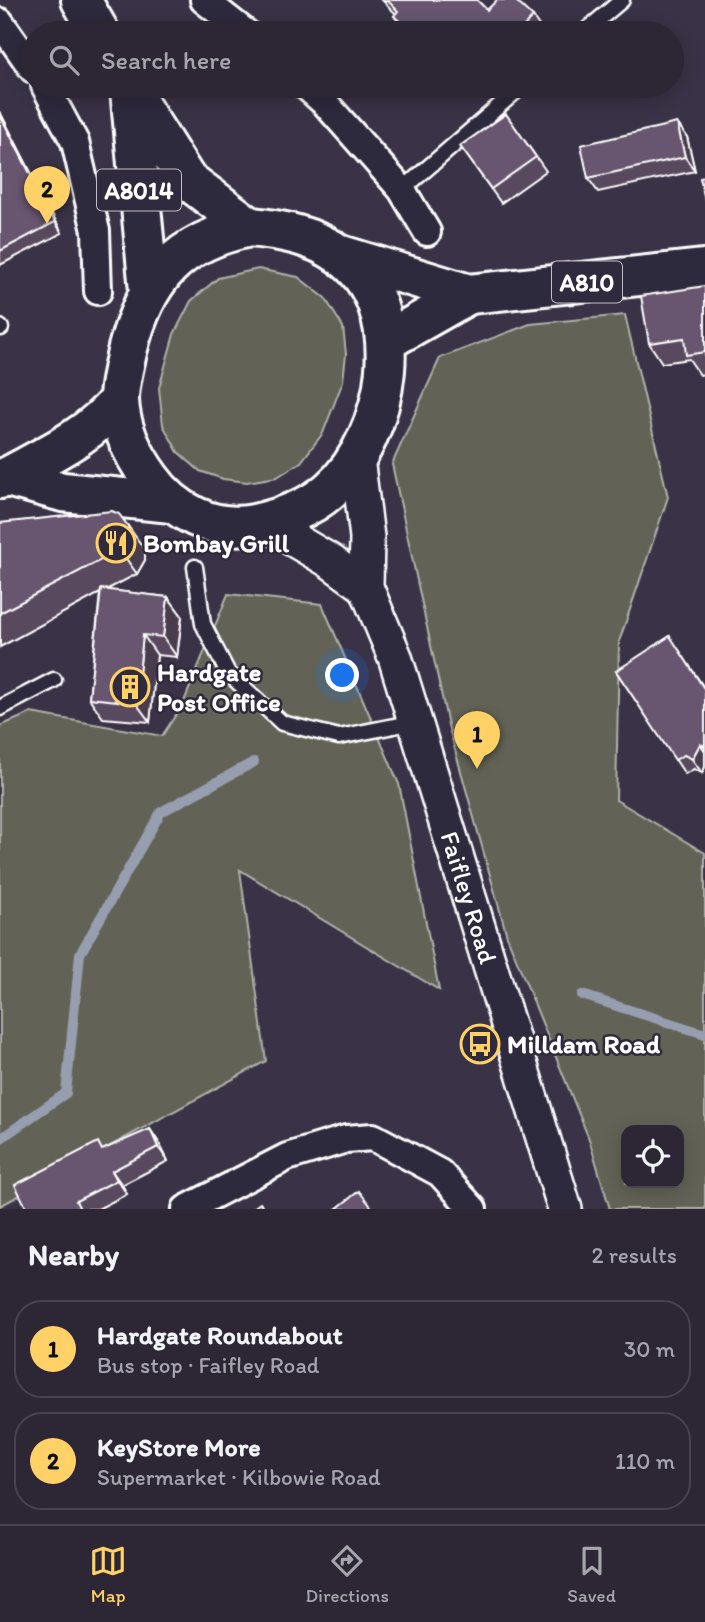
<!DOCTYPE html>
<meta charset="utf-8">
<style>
:root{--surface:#2c2635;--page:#383241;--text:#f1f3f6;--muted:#a6a5ad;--line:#484350;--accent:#ffd166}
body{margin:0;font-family:Itim,sans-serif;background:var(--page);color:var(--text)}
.controls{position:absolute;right:21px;bottom:21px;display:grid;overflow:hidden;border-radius:14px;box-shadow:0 4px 18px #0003}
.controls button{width:63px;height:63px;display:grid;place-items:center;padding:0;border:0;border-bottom:2px solid var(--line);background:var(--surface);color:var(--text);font:35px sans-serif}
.you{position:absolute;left:343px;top:676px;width:24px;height:24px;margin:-18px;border:5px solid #fff;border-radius:50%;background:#1a73e8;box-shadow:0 0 0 10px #1a73e833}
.badge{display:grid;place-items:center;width:46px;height:46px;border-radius:50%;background:var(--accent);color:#111;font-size:23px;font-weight:700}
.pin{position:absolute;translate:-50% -58px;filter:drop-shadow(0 2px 4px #0008)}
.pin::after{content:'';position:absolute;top:37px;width:24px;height:21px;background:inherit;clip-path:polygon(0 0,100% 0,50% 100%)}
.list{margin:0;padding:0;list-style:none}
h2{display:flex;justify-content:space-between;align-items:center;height:91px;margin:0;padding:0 28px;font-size:30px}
h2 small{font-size:23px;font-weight:400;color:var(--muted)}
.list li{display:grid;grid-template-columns:46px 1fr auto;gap:21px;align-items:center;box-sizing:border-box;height:98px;margin:0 14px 14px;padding:0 14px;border:2px solid var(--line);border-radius:28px}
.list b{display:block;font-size:26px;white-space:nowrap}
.list p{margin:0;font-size:23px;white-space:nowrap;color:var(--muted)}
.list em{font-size:23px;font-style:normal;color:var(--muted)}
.icon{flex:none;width:38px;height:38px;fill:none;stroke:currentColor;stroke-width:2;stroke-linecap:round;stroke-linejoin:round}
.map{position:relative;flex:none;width:705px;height:1209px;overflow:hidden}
.search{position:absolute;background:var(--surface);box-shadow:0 4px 18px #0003;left:21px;right:21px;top:21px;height:77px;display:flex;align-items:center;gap:18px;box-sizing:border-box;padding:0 24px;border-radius:38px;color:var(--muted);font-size:26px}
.sheet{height:315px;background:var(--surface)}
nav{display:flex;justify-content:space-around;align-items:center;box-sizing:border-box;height:98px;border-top:2px solid var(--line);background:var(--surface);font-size:19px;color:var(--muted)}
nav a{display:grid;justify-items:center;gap:4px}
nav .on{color:var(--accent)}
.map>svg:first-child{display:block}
</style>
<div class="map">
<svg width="705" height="1209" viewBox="0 0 705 1209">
<rect width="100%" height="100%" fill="#3a3347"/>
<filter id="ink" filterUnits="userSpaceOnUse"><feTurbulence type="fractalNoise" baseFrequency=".0143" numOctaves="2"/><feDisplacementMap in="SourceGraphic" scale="14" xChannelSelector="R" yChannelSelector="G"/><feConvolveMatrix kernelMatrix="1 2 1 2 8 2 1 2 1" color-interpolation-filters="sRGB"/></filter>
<g filter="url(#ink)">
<g fill="#626456" stroke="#b0b2aa" stroke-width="2" fill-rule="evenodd">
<polygon points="258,269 298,277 325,298 343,327 346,354 343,381 323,433 301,462 277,477 247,482 223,479 200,471 178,452 163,425 159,388 174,334 191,301 218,278"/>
<path d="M 625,315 L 668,497 L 619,642 L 616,800 L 705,853 L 705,1209 L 610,1209 L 589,1139 L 507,936 L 448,725 L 392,464 L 440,358 L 530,324 ZM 626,1130 L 679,1130 L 679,1183 L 626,1183 Z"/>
<polygon points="228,594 322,604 399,784 439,990 240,870 266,1061 0,1206 0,726 31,713 162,736 183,704"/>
</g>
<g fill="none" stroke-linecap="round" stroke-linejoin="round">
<g stroke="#979eb0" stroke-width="10">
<polyline points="582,995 705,1034"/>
<polyline points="0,1139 66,1093 80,954 161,812 254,762"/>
</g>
<defs>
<g id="service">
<polyline points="583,33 622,0"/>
<polyline points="402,190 522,86"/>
<polyline points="0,327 1,328"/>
<polyline points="195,567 203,624 228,673 282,723 339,737 414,722"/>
<polyline points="0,708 54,680"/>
</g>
<g id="minor">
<polyline points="204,0 246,33"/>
<polyline points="0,22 33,69"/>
<polyline points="45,86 75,142 96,231 98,291"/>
<polyline points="306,86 325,103 402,190 427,232"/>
<polyline points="186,1209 287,1157 346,1139 373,1137 440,1173 473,1209"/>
</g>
<g id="tertiary">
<path id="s1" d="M 357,458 L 367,537 L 366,587 L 395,657 L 565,1209"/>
<polyline points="264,522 330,561 366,587"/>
</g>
<g id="primary">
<polyline points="81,0 100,33"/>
<polyline points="130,90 149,291"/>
<polyline points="133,95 186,179 250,227"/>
<path d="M 250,227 C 282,230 314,236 340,255 C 413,306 390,437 330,490 C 309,509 282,518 254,524 C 213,532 174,512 150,478 C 134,456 120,428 119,400 C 119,384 124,365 128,348 C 146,279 178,241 250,227 Z"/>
<polyline points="341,255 469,294 705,269"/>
<polyline points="386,341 469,294"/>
<polyline points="7,477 63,492 172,503"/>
<path d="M 0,479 L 7,477 C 47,455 90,436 119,400"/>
</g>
</defs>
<use href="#service" stroke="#fff" stroke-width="19"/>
<use href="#minor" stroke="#fff" stroke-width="32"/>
<use href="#tertiary" stroke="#fff" stroke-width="38"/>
<use href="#primary" stroke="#fff" stroke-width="44"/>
<use href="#service" stroke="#2f2a3d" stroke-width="14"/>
<use href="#minor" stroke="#2f2a3d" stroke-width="26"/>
<use href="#tertiary" stroke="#2f2a3d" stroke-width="33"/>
<use href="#primary" stroke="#2f2a3d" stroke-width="38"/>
</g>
<g fill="#594a5f" stroke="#fff" stroke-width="2">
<polygon points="382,0 477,0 487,10 533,17 544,33 407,33 394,16 396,14"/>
<polygon points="0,112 62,233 0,265"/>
<polygon points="506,114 546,171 501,203 460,146"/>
<polygon points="677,123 687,137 695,171 598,192 588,178"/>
<polygon points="705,286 705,374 700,375 689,359 662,363 649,343"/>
<polygon points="0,523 145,550 145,560 137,574 106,590 168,597 182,616 177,657 157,655 150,722 103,718 89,698 100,593 0,647"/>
<polygon points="679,650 705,689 705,767 702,773 694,769 685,774 616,671"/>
<polygon points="150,1129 159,1143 168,1161 122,1185 127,1194 98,1209 27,1209 103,1150"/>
</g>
<g fill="#493c4e" stroke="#fff" stroke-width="2">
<polygon points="0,112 62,233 55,222 0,115"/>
<polygon points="677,123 687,137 695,171 685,157"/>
<polygon points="128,526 145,550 145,560 137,574 120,550"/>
<polygon points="168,597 182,616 177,657 163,637"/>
<polygon points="143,635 157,655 150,722 136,703"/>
<polygon points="700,744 705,751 705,767 702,773 692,759"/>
<polygon points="150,1129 159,1143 168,1161 158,1147"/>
<polygon points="112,1171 122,1185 127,1194 117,1180"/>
</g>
<g fill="#68566f" stroke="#fff" stroke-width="2">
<polygon points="387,0 477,0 487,10 497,0 515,0 533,17 517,33 475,33 469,27 463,33 412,33 394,16 398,11"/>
<polygon points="506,114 536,157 491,189 460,146"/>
<polygon points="0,115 55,222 0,251"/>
<polygon points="677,123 685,157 588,178 581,145"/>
<polygon points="705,177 705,200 700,178"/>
<polygon points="705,286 705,352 686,355 684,338 649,343 641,296"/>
<polygon points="112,511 119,514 128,526 128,536 120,550 0,613 0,523"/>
<polygon points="101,589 168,597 163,637 143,635 136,703 89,698"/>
<polygon points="670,636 705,690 705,746 700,744 692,759 684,755 675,760 616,671"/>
<polygon points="150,1129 158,1147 112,1171 117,1180 76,1201 80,1209 27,1209 15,1185 98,1142 102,1150"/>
<polygon points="359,1191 373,1209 336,1209"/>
<polygon points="260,1203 265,1209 252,1209"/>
</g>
</g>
<defs>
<symbol id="restaurant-ring" viewBox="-11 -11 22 22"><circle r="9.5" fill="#2f2a3d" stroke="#ffd166" stroke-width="1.5"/><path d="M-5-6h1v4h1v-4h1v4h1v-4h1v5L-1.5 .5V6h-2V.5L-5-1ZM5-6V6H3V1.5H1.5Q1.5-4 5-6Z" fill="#ffd166"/></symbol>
<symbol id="building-ring" viewBox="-11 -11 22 22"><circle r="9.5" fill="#2f2a3d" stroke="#ffd166" stroke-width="1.5"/><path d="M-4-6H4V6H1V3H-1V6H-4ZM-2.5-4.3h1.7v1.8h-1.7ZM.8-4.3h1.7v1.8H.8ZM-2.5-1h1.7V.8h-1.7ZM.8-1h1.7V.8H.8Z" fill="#ffd166"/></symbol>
<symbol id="bus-ring" viewBox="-11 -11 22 22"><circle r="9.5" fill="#2f2a3d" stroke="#ffd166" stroke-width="1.5"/><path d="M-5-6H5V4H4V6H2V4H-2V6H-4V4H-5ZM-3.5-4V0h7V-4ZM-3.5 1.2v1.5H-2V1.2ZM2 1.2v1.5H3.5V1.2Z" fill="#ffd166"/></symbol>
</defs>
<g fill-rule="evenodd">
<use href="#restaurant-ring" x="94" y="521" width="44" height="44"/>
<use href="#building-ring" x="108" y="665" width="44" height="44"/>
<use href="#bus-ring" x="458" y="1022" width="44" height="44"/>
</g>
<g text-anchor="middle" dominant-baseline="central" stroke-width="5" stroke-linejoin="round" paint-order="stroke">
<g fill="#2f2a3d" stroke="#c1bfc5" stroke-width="2">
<rect x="97" y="169.5" width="84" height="41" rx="5"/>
<rect x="552" y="261.5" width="70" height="41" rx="5"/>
</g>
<g font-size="24" font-weight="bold" fill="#fff">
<text x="139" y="190">A8014</text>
<text x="587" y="282">A810</text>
</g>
<g font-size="26" font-weight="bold" fill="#fff" stroke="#2f2a3d" text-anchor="start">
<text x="143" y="543">Bombay Grill</text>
<text x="157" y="672">Hardgate<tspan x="157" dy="30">Post Office</tspan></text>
<text x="507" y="1044">Milldam Road</text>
</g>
<g font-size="26" fill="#fff" stroke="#2f2a3d">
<text stroke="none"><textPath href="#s1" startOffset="457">Faifley Road</textPath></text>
</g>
</g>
</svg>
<div class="controls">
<button><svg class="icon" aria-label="locate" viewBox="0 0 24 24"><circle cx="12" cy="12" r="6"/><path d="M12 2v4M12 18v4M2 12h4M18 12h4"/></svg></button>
</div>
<div class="you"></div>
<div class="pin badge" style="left:477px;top:769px">1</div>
<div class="pin badge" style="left:47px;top:224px">2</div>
<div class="search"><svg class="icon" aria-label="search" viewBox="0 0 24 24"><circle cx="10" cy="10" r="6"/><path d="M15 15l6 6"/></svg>Search here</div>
</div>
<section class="sheet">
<h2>Nearby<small>2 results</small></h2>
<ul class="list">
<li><span class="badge">1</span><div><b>Hardgate Roundabout</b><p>Bus stop · Faifley Road</p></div><em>30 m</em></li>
<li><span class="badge">2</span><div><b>KeyStore More</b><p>Supermarket · Kilbowie Road</p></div><em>110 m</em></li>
</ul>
</section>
<nav>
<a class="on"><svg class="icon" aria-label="map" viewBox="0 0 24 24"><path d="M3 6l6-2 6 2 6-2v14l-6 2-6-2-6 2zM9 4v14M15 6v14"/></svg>Map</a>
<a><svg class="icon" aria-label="directions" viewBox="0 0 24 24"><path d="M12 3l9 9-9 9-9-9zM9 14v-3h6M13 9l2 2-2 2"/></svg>Directions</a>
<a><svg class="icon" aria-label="saved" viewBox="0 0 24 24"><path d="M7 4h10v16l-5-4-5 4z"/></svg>Saved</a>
</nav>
